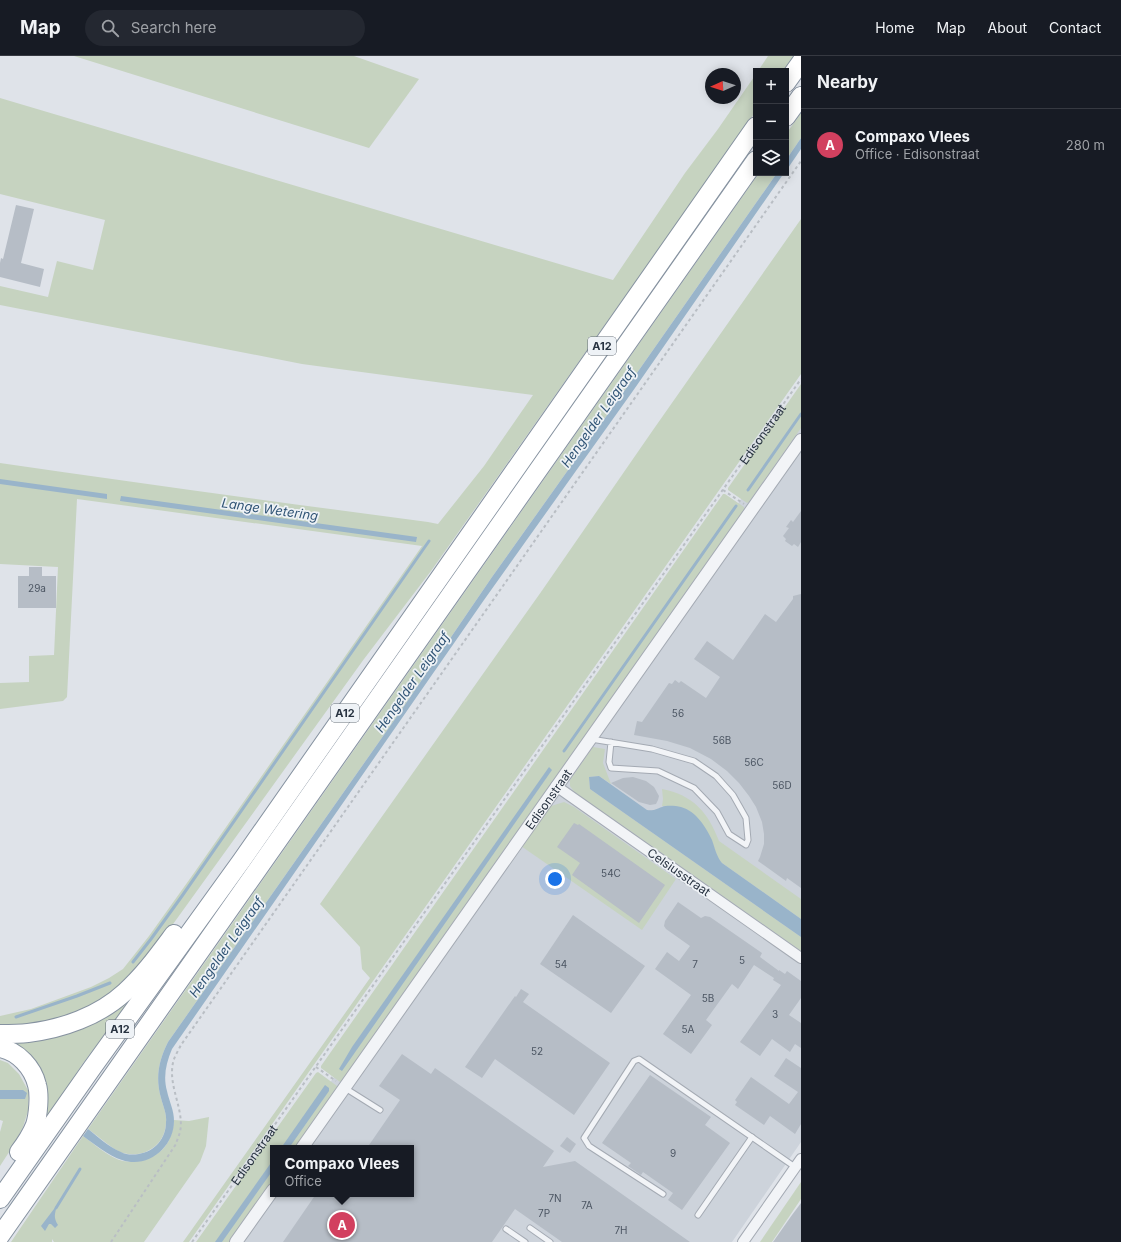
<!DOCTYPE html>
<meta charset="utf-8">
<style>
:root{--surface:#171b24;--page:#242831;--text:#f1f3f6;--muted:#9ea1a6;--line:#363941;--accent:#d2405f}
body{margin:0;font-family:Inter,sans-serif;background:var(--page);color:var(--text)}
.controls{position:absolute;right:12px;top:12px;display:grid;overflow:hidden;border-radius:0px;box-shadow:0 2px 10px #0003}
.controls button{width:36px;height:36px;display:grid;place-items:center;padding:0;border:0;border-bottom:1px solid var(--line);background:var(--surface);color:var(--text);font:20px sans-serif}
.compass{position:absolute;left:705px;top:12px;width:36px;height:36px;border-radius:50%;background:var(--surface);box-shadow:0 2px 10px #0003;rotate:267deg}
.you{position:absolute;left:555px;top:823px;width:14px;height:14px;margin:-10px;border:3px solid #fff;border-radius:50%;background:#1a73e8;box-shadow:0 0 0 6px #1a73e833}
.badge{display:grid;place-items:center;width:26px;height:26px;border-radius:50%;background:var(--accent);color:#fff;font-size:13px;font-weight:700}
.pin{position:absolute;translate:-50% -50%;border:2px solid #fff;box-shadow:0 1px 4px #0006}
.popup{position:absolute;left:270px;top:1089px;width:144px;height:52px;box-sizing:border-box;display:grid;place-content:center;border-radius:0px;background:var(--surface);filter:drop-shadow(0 1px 3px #0005);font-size:13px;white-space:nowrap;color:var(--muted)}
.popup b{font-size:15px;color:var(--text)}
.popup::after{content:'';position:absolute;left:50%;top:100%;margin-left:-8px;border:8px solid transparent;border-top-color:var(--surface)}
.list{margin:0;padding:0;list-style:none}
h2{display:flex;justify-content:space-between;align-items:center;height:52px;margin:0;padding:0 16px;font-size:17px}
h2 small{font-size:13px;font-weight:400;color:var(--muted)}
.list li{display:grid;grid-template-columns:26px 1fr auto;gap:12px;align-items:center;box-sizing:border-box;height:72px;padding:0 16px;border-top:1px solid var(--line)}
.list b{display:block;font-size:15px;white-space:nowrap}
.list p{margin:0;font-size:13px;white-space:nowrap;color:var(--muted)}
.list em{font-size:13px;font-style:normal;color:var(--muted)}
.icon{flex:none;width:22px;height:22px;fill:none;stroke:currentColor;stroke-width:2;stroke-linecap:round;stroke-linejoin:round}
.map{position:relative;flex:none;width:801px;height:1186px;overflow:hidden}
header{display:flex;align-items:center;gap:24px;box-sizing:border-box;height:56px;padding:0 20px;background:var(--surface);border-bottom:1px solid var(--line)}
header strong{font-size:19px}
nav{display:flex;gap:22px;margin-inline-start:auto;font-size:14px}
.search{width:280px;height:36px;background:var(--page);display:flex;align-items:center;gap:10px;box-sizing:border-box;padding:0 14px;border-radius:22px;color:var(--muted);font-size:15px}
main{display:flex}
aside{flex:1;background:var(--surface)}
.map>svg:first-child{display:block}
</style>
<header>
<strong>Map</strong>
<div class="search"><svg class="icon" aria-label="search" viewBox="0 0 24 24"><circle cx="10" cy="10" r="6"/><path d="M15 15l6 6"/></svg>Search here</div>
<nav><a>Home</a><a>Map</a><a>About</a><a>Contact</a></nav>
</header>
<main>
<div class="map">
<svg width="801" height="1186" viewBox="0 0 801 1186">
<rect width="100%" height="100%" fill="#dfe3e9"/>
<polygon fill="#cdd3db" points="801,358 801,1086 732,1186 217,1186 273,1108 273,1138 411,1138 411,1092 284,1092"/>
<g fill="#c6d3c0">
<polygon points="74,0 354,0 419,23 369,92"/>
<polygon points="768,0 794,0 784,15 758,15"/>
<path d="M 756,18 L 756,55 L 431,515 L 364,603 L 163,882 L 116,934 L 85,953 L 52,965 L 0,972 L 0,960 L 31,953 L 91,931 L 109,922 L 123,913 L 149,880 L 194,817 L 422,490 L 77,443 L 67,641 L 63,645 L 0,653 L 0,627 L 29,626 L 29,600 L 54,599 L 58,511 L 0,508 L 0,407 C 143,428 285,447 428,466 L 438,468 L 484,410 L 533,339 L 302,308 L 0,249 L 0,230 L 48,241 L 57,205 L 93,214 L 105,164 L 0,138 L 0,42 L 613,224 L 685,117 L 718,73 Z"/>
<polygon points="801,57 801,82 786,104 786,78"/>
<path d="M 759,117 L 777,117 L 625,334 L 492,521 L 400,656 L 168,986 C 159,1004 155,1021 161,1042 C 163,1050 167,1058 166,1066 C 166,1088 145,1103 123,1097 C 114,1095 97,1079 88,1073 Z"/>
<polygon points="801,163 801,318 189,1186 183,1186 370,922 362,913 360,891 320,848 541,536 653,374"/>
<polygon points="801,328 801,372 749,446 747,447 728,434 728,432"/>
<polygon points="723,438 725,438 744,451 744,454 342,1025 340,1026 321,1012 321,1010"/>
<polygon points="593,691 605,693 603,707 611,728 599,720 589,721 590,733 801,881 801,895 619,767 575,737 570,730 570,724"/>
<path d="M 662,733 C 693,739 708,756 719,785 L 801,843 L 801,863 L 722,807 L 718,803 L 711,783 L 688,754 L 679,751 L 662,750 L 663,743 Z"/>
<polygon points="564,746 574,751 676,823 642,874 521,790 548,751"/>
<polygon points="142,928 81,1010 39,1075 42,1031 0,987 25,982"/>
<polygon points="0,1004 8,1007 19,1018 29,1036 28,1055 23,1071 13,1090 0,1110 0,1076 3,1065 0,1064 0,1043 11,1042 23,1034 0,1034"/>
<polygon points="318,1016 337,1030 338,1032 296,1092 273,1092 273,1125 230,1186 196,1186 316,1017"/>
<path d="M 209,1061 L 206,1090 L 200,1106 L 144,1186 L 54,1186 L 52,1183 L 52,1186 L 11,1186 L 83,1080 C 94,1088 110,1102 123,1105 C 128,1106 133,1105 138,1104 C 162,1101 172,1087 174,1064 L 189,1065 Z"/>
<polygon points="801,1126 801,1143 772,1186 760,1186"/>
</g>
<g fill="#99b4ca">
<polygon points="801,82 801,93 786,115 786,104"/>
<path d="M 777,117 L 784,117 L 635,332 L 484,544 L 172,993 C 166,1007 163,1021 167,1035 C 169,1045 174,1054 174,1065 C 174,1091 148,1113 122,1104 C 109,1100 94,1088 83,1080 L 88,1073 C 98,1081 109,1091 121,1096 C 126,1099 133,1099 139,1098 C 155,1095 166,1083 166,1066 C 167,1058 163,1050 161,1042 C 155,1021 159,1004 168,986 L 400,656 L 492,521 L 625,334 Z"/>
<polygon points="0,423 107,438 107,443 0,428"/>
<polygon points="121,440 417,481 416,486 120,445"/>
<polygon points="549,711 552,714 342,1015 339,1013 352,991"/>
<path d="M 599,720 L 647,754 C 654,755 656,753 662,751 C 667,749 676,750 681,751 C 696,755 706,771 712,784 C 715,793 717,801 722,807 L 801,863 L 801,881 L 590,733 L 589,721 Z"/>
<polygon points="325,1029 329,1032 329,1035 289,1092 281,1092"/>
<polygon points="0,1034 23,1034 27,1037 25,1043 0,1043"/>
<polygon points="273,1104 273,1114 222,1186 215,1186"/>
<path d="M 57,1149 C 55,1158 53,1161 58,1169 L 55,1172 L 51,1168 L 49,1168 L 45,1175 L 41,1170 Z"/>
</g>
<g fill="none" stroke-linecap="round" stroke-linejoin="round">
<g stroke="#99b4ca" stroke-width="3">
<polyline points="748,434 801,358"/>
<polyline points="564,695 736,450"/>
<polyline points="133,906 151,883 182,840 429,485"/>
<polyline points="16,961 77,940 110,927"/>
<polyline points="56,1152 80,1113"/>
</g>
</g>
<g fill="#b6bdc6">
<polygon points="16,149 34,153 21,207 44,213 40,231 0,221 0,207 1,202 3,203"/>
<polygon points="801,455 801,486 798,491 794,488 792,490 785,485 786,483 783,480 789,472 786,471 791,464 793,466"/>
<polygon points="29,511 42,511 42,520 56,520 56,552 18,552 18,520 29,520"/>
<polygon points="801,538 801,832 787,822 786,825 758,805 760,801 764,788 764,778 762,766 756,751 749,740 739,727 727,715 711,703 690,692 667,685 634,679 637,665 642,666 669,627 672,628 675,624 679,627 681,625 706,642 720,621 694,603 707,585 733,604 765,558 776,566 793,543 793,540"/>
<polygon points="633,721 646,725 654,731 659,740 658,744 656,748 650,749 639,746 611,727 623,722"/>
<polygon points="574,767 578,769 579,768 665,829 639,867 572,819 580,807 557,791"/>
<polygon points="678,846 701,862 705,860 710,861 762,897 760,901 779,915 779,914 785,918 787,915 801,925 801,942 789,959 801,967 801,992 795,988 790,996 772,983 760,1000 740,986 781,929 773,924 774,922 754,909 738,933 732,928 706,964 712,969 691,998 663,978 691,939 655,913 667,896 679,905 690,890 666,873 664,870 665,865"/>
<polygon points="573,859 645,910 611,957 540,908"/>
<polygon points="521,933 529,938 523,946 610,1007 574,1059 495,1003 482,1022 465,1011 515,940 516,941"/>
<polygon points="402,998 431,1018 435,1012 554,1095 543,1111 575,1105 690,1186 562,1186 515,1153 492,1186 283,1186 316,1138 411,1138 411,1092 367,1092 400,1044 379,1030"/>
<polygon points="786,1002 801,1012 801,1068 795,1078 770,1060 764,1069 735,1049 737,1046 735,1044 751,1021 789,1048 798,1036 774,1020"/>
<polygon points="650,1019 711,1061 705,1069 730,1087 682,1154 668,1144 673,1137 643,1116 641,1119 628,1110 631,1107 602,1087"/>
<polygon points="567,1081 576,1088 570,1097 560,1090"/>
<polygon points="801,1147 801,1186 773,1186 792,1159"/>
</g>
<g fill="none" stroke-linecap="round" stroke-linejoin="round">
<defs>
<g id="service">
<polyline points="591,683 652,693 694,705 716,720 733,739 746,762 748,784 746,789 729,778 717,756 694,732 658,715 611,712 609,706 611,686"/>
<polyline points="345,1032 380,1054"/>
<polyline points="663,1138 589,1090 584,1082 634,1005 639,1003 795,1111"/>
<polyline points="698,1159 752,1081"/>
<polyline points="530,1172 550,1186"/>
<polyline points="506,1173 525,1186"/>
</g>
<g id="minor">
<polyline points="556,730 801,902"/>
<polyline points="743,1186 801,1103"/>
</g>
<g id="tertiary">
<path id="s2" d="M 302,1092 L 801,384"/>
<polyline points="236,1186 273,1134"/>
</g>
<g id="motorway">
<polyline points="786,27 801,6"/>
<polyline points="786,61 801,40"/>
<path d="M 0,978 C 9,978 19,978 28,977 C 62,973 99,960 125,936 C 144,919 159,898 174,878"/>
<path d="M 0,992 C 18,995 33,1012 37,1029 C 40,1039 38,1060 35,1069 C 31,1079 25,1088 19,1096"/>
<polyline points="0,1143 92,1012 242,804 756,70"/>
<polyline points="0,1180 756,104"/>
</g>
</defs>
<use href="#service" stroke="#a4aab3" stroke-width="7"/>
<use href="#minor" stroke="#a4aab3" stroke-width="12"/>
<use href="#tertiary" stroke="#a4aab3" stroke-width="14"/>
<use href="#motorway" stroke="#8692a0" stroke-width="20"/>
<g stroke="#b9bec4" stroke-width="2" stroke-dasharray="3 3" stroke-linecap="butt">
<polyline points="723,434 744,448"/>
<polyline points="316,1011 336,1025"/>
<path d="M 111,1186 L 176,1088 C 177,1084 179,1080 180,1076 C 185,1053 166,1028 174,1003 C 176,998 179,993 181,989 L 801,105"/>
<path id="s1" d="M 192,1186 L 801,323"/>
</g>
<use href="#service" stroke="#f2f4f7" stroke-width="5"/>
<use href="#minor" stroke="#f2f4f7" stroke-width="10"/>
<use href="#tertiary" stroke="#f2f4f7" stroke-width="12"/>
<use href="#motorway" stroke="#fff" stroke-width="18"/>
</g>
<g text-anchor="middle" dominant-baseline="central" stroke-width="3.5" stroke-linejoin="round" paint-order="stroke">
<g font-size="10" fill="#4b5562">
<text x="37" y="532">29a</text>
<text x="678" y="657">56</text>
<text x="722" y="684">56B</text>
<text x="754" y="706">56C</text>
<text x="782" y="729">56D</text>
<text x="611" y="817">54C</text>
<text x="742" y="904">5</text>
<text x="561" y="908">54</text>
<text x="695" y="908">7</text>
<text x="708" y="942">5B</text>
<text x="775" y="958">3</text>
<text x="688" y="973">5A</text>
<text x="537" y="995">52</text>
<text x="673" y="1097">9</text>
<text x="555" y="1142">7N</text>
<text x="587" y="1149">7A</text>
<text x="544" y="1157">7P</text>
<text x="621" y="1174">7H</text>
</g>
<g fill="#eef2f6" stroke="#636c77" stroke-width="1">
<rect x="588" y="281" width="28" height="18" rx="3"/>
<rect x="331" y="648" width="28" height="18" rx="3"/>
<rect x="106" y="964" width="28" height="18" rx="3"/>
</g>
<g font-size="11" font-weight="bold" fill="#273240">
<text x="602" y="290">A12</text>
<text x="345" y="657">A12</text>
<text x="120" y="973">A12</text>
</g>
<g font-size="12" fill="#273240" stroke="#eef2f6">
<text stroke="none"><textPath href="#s1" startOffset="989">Edisonstraat</textPath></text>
<text stroke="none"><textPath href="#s2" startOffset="427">Edisonstraat</textPath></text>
<text transform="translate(679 816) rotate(35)">Celsiusstraat</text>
<text stroke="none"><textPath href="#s1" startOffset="107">Edisonstraat</textPath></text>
</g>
<g font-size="13" font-style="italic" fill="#305475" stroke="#eef2f6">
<text transform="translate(598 361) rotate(-55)">Hengelder Leigraaf</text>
<text transform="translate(270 453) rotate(8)">Lange Wetering</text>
<text transform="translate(412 626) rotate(-55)">Hengelder Leigraaf</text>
<text transform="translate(226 891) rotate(-55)">Hengelder Leigraaf</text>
</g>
</g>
</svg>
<div class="controls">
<button>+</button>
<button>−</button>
<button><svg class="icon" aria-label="layers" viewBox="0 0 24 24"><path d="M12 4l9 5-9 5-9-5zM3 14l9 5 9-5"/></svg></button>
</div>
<svg class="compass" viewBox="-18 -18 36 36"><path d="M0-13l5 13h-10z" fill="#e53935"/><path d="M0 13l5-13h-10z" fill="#9ea1a6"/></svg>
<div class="you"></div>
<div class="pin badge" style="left:342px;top:1169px">A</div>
<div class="popup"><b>Compaxo Vlees</b>Office</div>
</div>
<aside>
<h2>Nearby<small></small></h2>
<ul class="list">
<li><span class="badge">A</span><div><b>Compaxo Vlees</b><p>Office · Edisonstraat</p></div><em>280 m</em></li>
</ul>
</aside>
</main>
